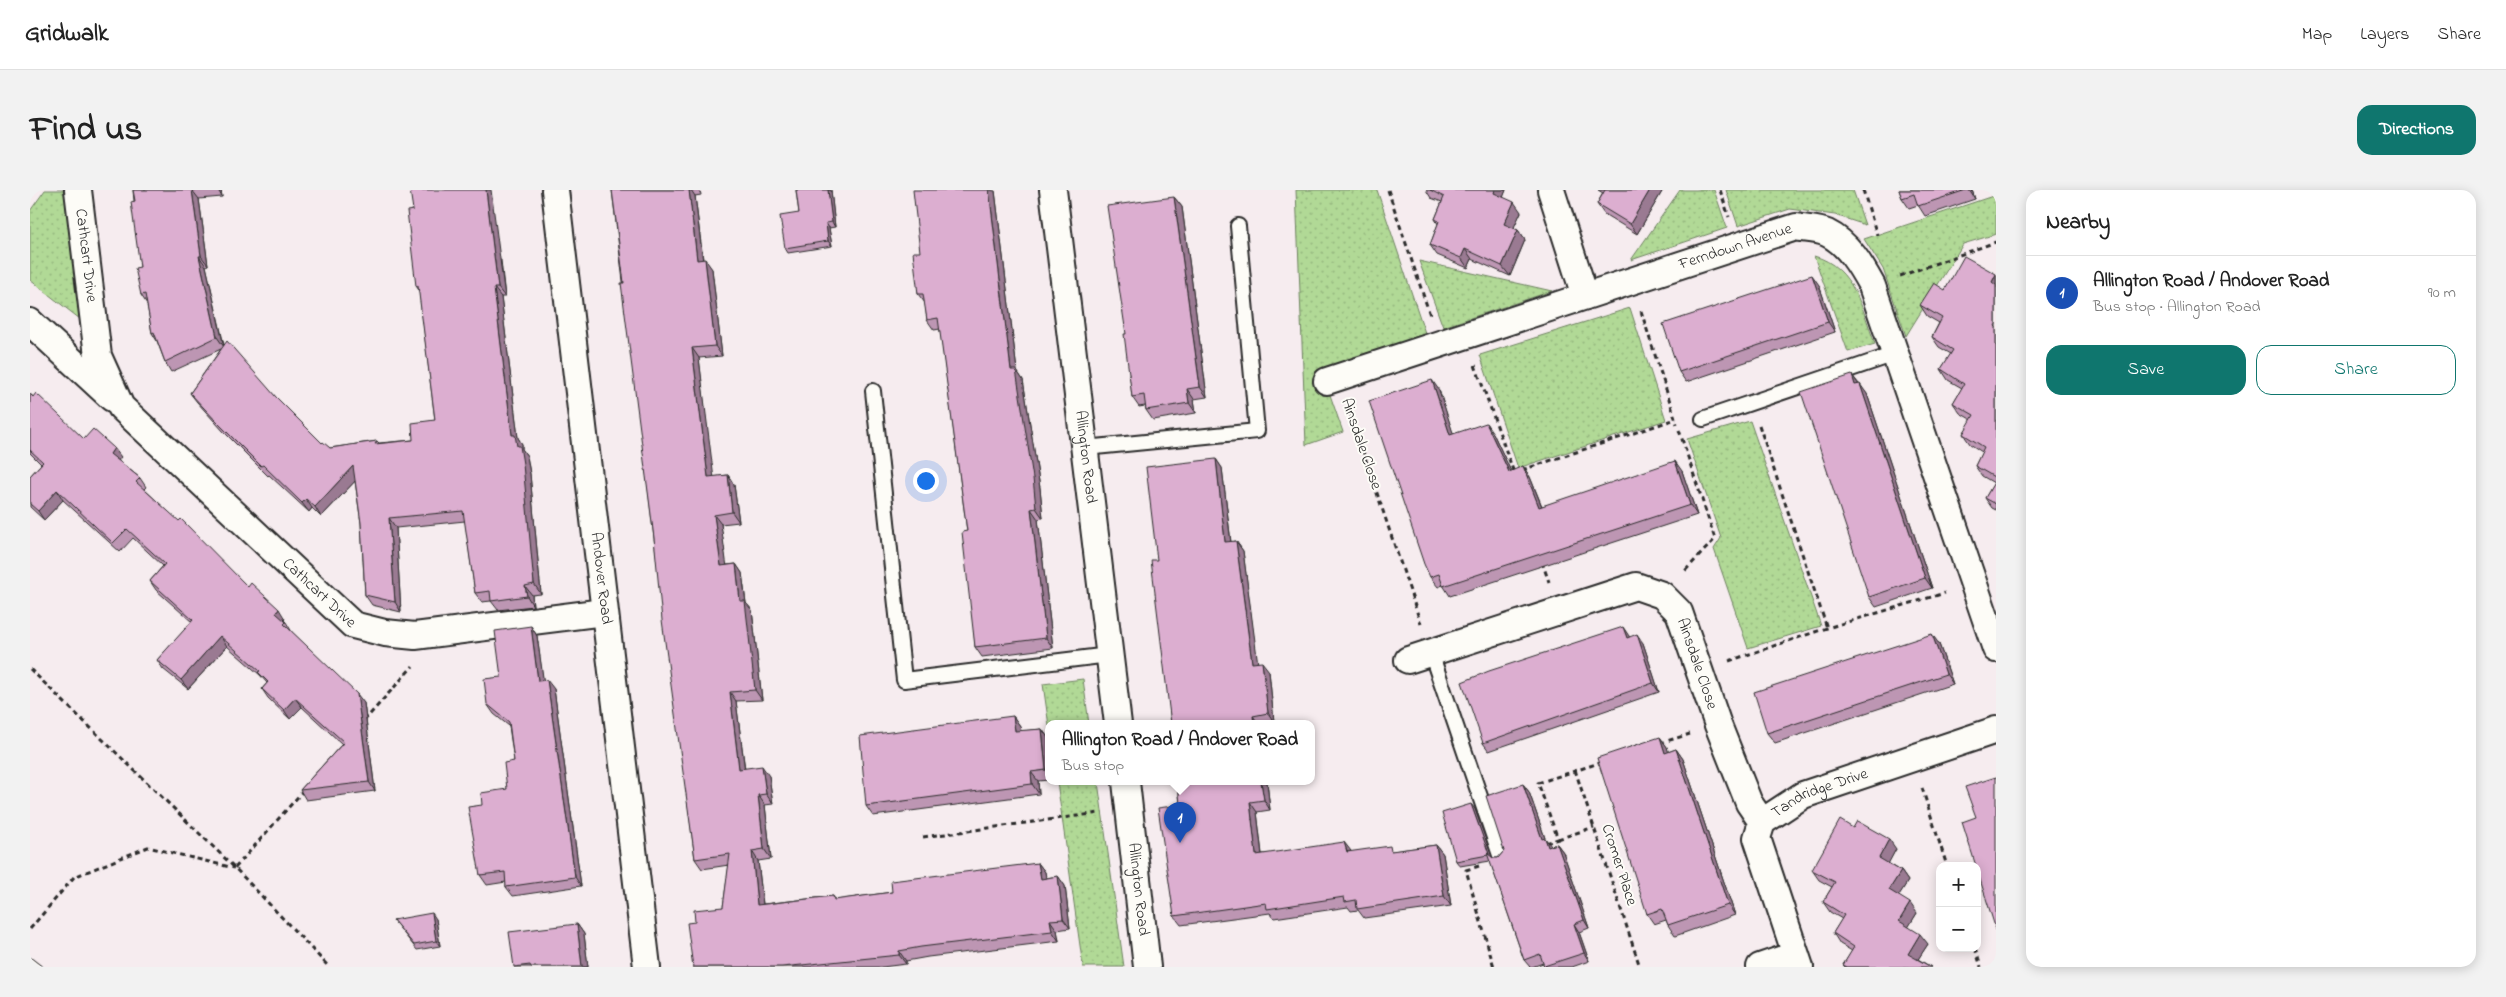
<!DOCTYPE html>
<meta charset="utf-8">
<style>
:root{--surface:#fff;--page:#f2f2f2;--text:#222;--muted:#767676;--line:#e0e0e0;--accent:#0f766e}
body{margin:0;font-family:"Indie Flower",sans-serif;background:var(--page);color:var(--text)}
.controls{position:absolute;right:15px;bottom:15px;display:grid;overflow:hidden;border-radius:10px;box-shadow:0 2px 12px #0003}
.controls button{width:45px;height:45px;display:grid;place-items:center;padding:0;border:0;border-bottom:1px solid var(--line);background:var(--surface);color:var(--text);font:25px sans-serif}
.you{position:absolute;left:895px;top:290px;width:18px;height:18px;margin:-12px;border:4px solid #fff;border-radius:50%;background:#1a73e8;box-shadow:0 0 0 8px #1a73e833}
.badge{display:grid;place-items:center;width:32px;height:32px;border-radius:50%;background:var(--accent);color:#fff;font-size:16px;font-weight:700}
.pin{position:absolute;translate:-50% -41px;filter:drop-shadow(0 1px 2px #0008)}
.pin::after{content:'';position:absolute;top:26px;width:18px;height:15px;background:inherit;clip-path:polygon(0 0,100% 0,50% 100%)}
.popup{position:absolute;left:1015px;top:530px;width:270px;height:65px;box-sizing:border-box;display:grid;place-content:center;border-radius:10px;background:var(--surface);filter:drop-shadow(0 1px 4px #0005);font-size:16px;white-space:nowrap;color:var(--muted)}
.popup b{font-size:19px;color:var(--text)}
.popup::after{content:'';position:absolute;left:50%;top:100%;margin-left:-10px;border:10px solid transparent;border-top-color:var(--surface)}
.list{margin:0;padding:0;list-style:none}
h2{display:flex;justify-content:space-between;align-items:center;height:65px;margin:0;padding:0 20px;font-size:21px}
h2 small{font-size:16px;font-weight:400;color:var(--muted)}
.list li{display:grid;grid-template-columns:32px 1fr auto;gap:15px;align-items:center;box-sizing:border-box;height:75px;padding:0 20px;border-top:1px solid var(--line)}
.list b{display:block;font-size:19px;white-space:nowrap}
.list p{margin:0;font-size:16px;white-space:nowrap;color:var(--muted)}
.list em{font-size:16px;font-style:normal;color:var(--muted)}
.actions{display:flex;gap:10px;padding:15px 20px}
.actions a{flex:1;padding:11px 0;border:1px solid var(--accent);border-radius:15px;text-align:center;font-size:18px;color:var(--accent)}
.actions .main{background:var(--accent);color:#fff}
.map{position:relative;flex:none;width:1966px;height:777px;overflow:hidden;border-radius:15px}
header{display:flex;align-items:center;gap:30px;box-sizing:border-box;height:70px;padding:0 25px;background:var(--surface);border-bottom:1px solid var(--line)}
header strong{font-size:24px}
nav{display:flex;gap:28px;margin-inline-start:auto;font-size:18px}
.intro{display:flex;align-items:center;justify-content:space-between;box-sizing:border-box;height:120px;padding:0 30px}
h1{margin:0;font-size:35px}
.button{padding:12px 22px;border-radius:15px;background:var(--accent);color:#fff;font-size:18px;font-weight:700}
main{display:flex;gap:30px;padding:0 30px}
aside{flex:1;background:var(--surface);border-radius:15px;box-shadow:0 2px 12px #0003}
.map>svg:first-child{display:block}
</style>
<header>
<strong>Gridwalk</strong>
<nav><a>Map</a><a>Layers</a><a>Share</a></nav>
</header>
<div class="intro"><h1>Find us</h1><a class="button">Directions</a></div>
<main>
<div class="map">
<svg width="1966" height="777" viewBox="0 0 1966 777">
<defs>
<pattern id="grass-dots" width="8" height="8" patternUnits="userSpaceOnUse" patternTransform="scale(1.25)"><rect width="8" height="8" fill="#b1d996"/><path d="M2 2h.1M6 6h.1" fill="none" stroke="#98ba81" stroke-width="1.8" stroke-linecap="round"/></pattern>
</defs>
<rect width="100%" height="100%" fill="#f6ecef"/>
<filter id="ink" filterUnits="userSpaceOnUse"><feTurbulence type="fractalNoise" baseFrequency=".02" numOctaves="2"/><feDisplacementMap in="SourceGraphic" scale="10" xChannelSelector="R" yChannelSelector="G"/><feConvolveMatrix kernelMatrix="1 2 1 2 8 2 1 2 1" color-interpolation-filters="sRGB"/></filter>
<g filter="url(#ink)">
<g fill="url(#grass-dots)" stroke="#6e8260">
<polygon points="15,0 35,0 50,129 0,90 0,21"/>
<polygon points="1266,0 1347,0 1396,146 1292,182 1313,242 1276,255"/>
<polygon points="1650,0 1684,0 1697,38 1601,70"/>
<polygon points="1696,0 1823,0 1835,35 1805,25 1760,19 1708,36"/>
<polygon points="1966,5 1966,44 1933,54 1876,146 1853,79 1834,49"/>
<path d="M 1784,66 C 1824,77 1832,119 1845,154 L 1818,162 Z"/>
<polygon points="1389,71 1522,101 1413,137"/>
<polygon points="1600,118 1636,230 1488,278 1450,165"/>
<polygon points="1720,231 1791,436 1718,458 1684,359 1691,348 1657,249"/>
<polygon points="1053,489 1059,534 1019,536 1013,494"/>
<polygon points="1027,592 1068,592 1094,777 1053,777"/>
</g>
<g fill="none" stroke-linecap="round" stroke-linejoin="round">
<defs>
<g id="lane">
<polyline points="843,201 874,490 1079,465"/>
<polyline points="1673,229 1865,164"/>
<polyline points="1055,258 1227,241 1208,36"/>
<polyline points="1401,463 1471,668"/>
</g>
<g id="street">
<path id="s1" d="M 48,0 L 68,166 L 91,217 L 323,435 L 355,443 L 385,446 L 574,422"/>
<path id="s2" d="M 525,0 L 617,777"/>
<path id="s3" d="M 1023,0 L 1088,534"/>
<polyline points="1521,0 1555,106"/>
<polyline points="0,132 82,208"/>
<path id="s4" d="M 1297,191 L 1766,37 C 1775,39 1788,39 1797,43 C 1818,53 1831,76 1842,96 L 1966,459"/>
<path id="s5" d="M 1378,470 L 1606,396 L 1632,405 L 1649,422 L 1688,535 L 1719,613 L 1732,632"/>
<path id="s6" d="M 1096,592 L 1117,777"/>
<polyline points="1730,777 1765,765"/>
<path id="s7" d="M 1770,777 L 1727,648 L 1732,632 L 1773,605 L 1966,540"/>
</g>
</defs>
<use href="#lane" stroke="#2b2b2b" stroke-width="18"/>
<use href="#street" stroke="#2b2b2b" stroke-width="30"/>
<g stroke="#2b2b2b" stroke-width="3" stroke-dasharray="5 4" stroke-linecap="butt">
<polyline points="1358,0 1400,125"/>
<polyline points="1690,0 1699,27"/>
<polyline points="1833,0 1847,45"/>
<polyline points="1870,86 1966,52"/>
<polyline points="1611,121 1647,234"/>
<polyline points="1445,175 1484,283"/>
<polyline points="1318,217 1391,434"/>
<polyline points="1729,235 1797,438"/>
<polyline points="1649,240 1685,349 1653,383"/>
<polyline points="1492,280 1646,229"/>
<polyline points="1512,372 1519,392"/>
<polyline points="1699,471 1797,438 1915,403"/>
<polyline points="0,479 205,678 299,777"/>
<polyline points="334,531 383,476"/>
<polyline points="1630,553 1660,544"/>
<polyline points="1545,580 1610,777"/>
<polyline points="1892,598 1917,676"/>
<polyline points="893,647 1069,623"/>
<polyline points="1528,649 1564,637"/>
<polyline points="1516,653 1528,649 1508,593 1572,572"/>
<polyline points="1449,676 1436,680 1464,777"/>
<polyline points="205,678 274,600"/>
<polyline points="0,739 44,687 118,657 204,678"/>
<polyline points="1945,758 1951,777"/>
</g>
<use href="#lane" stroke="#fdfcf7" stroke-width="14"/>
<use href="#street" stroke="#fdfcf7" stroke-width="26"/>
<defs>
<polyline id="rail" points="0,770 9,777"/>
</defs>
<use href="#rail" stroke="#2b2b2b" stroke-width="5.5"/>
<use href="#rail" stroke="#fdfcf7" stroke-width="4" stroke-dasharray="11" stroke-linecap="butt"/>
</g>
<g fill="#bd96b3" stroke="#2b2b2b">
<polygon points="103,0 191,0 192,7 169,9 178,75 176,76 194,155 292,253 300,258 347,251 349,253 383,250 405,230 389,100 386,96 471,70 475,107 471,107 488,248 492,254 492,259 497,266 500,284 511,404 502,405 503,416 468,420 461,411 452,412 445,403 435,331 366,338 371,422 342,415 335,405 331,333 325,291 291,327 282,318 279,322 239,285 238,286 194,242 167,212 160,203 191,159 141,182 135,172 127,151 122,143 117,114 111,105 110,77"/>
<polygon points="582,0 670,0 671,5 665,6 673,69 682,79 692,166 669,168 678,246 683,287 698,285 704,295 709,332 691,334 696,375 706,374 712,383 716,413 722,420 732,510 706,511 711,550 715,579 739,586 743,614 735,615 741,669 728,671 733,714 803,706 806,710 862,702 1008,673 1015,682 1016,688 1028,686 1035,696 1040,738 1027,740 1029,751 898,767 876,771 876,774 852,777 663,777 665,732 693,717 699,675 672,679 665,669 624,348"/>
<polygon points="766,0 801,0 805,37 799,38 802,56 758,63 755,58 769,23"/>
<polygon points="1396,0 1476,0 1473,7 1491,22 1483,38 1488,40 1495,50 1480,86 1442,69 1438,78 1407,65 1400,55 1408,34 1405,29 1412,12 1401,8"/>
<polygon points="1568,0 1633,0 1607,44 1574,24 1567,14 1573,3"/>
<polygon points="1869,0 1942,0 1945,9 1895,26 1888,15 1879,18 1872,8"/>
<polygon points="965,1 987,181 993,190 1010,298 1013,328 1008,329 1023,458 952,467 945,457 937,341 910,139 904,140 897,130 895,113 888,104 890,62"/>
<polygon points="1144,7 1152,17 1177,207 1164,209 1166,223 1123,230 1116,220 1115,216 1109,217 1102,207 1096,144"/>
<polygon points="1966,84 1966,320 1962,318 1955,308 1964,293 1952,286 1945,276 1952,262 1940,254 1933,244 1942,230 1930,223 1923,213 1932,198 1918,190 1911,179 1921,164 1909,157 1902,147 1909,133 1897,126 1890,115 1915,100"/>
<polygon points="1789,95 1805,142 1656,192 1649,182"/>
<polygon points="1822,185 1829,194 1837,204 1902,398 1846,417 1839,407"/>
<polygon points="1409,200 1423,244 1463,243 1481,282 1493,276 1500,287 1512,316 1652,281 1667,325 1420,406 1413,395 1408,397 1400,387"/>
<polygon points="0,204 54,249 91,267 88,270 110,288 116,297 114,299 218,397 255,429 254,430 256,432 262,442 334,513 345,601 276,610 270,600 312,554 272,517 260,529 238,508 232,499 237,493 230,485 197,456 158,499 133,479 127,470 162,432 126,400 120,391 133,376 103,348 90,362 33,310 14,330 0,317 0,286 11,274 0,263"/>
<polygon points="1186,269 1192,278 1201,352 1206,351 1213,361 1227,472 1239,481 1244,532 1234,534 1141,534 1127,370"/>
<polygon points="501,436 507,446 513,490 524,499 551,696 483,706 476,697 476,692 457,695 450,685 452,615 477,599 484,571 479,536 464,524 457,514 471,487"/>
<polygon points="1599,446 1599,447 1613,453 1629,502 1459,561 1453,553"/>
<polygon points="1909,454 1923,494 1745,553 1737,543"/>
<polygon points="983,526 990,536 991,541 1012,539 1019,549 1019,590 1008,591 1009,604 843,626 836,616"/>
<polygon points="1630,547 1637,557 1638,562 1646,559 1653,569 1705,725 1645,746 1638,735 1636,730 1624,734 1617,724"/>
<polygon points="1148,592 1237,592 1240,620 1227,622 1232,664 1363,661 1406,655 1413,664 1421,716 1334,728 1328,720 1321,721 1318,717 1244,728 1240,723 1151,735 1144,726 1150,615"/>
<polygon points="1493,594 1499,602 1515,648 1520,656 1527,654 1533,662 1559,738 1549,742 1559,771 1542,777 1515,777 1513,773 1502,777 1500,777 1494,770 1460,671 1430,676 1426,671 1445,619 1461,667 1463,668 1468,668 1474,661"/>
<polygon points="1823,638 1866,659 1858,673 1871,681 1878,691 1868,706 1887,723 1878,737 1898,754 1888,769 1901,777 1815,777 1813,775 1822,761 1810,754 1803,743 1812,729 1800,722 1793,712 1802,697 1789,690 1782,680"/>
<polygon points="406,729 410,756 387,760 363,730"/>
<polygon points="547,734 554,744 558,777 484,777"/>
</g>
<g fill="#9a7a92" stroke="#2b2b2b">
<polygon points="162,0 169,9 178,75 171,66"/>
<polygon points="188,0 191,0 192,7"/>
<polygon points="456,0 461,0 475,107 468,98"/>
<polygon points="659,0 661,0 665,6 674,80 667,70"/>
<polygon points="798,0 801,0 805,37 802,32"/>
<polygon points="959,0 965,1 987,181 993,190 1010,298 1013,328 1006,318 981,180"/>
<polygon points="1465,0 1476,0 1471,13 1464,3"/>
<polygon points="1620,0 1633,0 1607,44 1600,34"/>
<polygon points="1939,0 1942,0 1945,9"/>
<polygon points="1144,7 1152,17 1177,207 1170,197"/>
<polygon points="1484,12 1491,22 1481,44 1474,34"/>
<polygon points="796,33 799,38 802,56 798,51"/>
<polygon points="1488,40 1495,50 1480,86 1472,76"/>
<polygon points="1435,59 1442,69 1438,78 1431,68"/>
<polygon points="169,66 176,76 194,157 187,147"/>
<polygon points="675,69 682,79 692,166 685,156"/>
<polygon points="1782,85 1789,95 1805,142 1798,132"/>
<polygon points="1966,85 1966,98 1962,92"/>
<polygon points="464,98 471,107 488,248 492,254 492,259 497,266 500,284 511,404 504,394 487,256 482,245"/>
<polygon points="662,158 669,168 685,297 678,287"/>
<polygon points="1822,185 1829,195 1825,195"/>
<polygon points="1402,190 1409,200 1427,255 1420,245"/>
<polygon points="1830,194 1837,204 1902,398 1895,388"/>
<polygon points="1157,199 1164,209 1166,223 1159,213"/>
<polygon points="1456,233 1463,243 1486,292 1479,282"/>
<polygon points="84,258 91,267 86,273 80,264"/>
<polygon points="1186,269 1192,278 1202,362 1195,352"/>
<polygon points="1645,271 1652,281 1667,325 1660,315"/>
<polygon points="323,276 330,286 291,327 285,317"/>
<polygon points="1493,276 1500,287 1516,327 1509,317"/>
<polygon points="698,285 704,295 709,332 702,322"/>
<polygon points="27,300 33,310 14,330 8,321"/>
<polygon points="276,309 282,318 279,322 272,313"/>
<polygon points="1001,319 1008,329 1023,458 1016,448"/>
<polygon points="684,325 691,334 698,385 691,376"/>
<polygon points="359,328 366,338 371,422 365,412"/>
<polygon points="1206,351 1213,361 1229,482 1222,473"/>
<polygon points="706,374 712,383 716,413 722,420 732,510 725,500 710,411"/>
<polygon points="495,396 502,405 503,416 497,406"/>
<polygon points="249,419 255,429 252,432 246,423"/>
<polygon points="501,436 507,446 515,501 508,491"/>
<polygon points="1593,437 1599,446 1603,456 1597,448"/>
<polygon points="1607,444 1613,453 1629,502 1623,493"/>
<polygon points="1902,444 1909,454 1923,494 1916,484"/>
<polygon points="190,446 197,456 158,499 151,490"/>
<polygon points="1232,472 1239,481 1244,532 1238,523"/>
<polygon points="517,490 524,499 551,696 545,687"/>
<polygon points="700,502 706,511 716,589 709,579"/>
<polygon points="327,504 334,513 345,601 339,592"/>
<polygon points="265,508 272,517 260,529 254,520"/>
<polygon points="983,526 990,536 992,551 985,541"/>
<polygon points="1223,526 1229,534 1224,534"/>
<polygon points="1012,539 1019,549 1019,583 1016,580"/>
<polygon points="1630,547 1637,557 1642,573 1635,563"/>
<polygon points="1646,559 1653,569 1705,725 1698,715"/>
<polygon points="732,576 739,586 743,614 736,604"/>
<polygon points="1001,582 1008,591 1009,604 1002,594"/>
<polygon points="1231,592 1237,592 1240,620 1234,610"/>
<polygon points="1493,594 1499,602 1518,657 1512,649"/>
<polygon points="728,605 735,615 741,669 734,659"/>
<polygon points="1220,612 1227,622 1233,674 1226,665"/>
<polygon points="1441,614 1445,619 1463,670 1459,665"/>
<polygon points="1515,648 1521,656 1518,657"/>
<polygon points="1859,649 1866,659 1856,678 1849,668"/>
<polygon points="1314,652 1321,661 1317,662"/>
<polygon points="1527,654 1533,662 1559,738 1554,730"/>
<polygon points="1406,655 1413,664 1421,716 1414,706"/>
<polygon points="722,661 728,671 734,724 727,715"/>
<polygon points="1008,673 1015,682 1018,699 1011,689"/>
<polygon points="1871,681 1878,691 1866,710 1859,700"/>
<polygon points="1028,686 1035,696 1040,738 1033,729"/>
<polygon points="1880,713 1887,723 1876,741 1869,731"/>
<polygon points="402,723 406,729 410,756 406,751"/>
<polygon points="1020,730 1027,740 1029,751 1022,741"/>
<polygon points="547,734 554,744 558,777 552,777"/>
<polygon points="1544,734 1549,742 1559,771 1554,763"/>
<polygon points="1890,744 1898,754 1885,774 1878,764"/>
<polygon points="869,761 876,771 876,774 869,765"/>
</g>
<g fill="#dcaed0" stroke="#2b2b2b">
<polygon points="103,0 162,0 171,66 169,66 187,147 135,172 124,142 122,143 115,104 111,105 105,78 110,77 101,12 105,11"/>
<polygon points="380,0 456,0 468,98 464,98 482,245 485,245 487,256 490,256 493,274 504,394 495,396 497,406 461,411 460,401 445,403 433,321 359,328 365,412 335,405 331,333 323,276 285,317 276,309 272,313 233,275 231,276 187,232 160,203 197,151 246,207 292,253 293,252 300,258 347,251 345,254 383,250 382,233 405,230 388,96 386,96 377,21 383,20"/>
<polygon points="582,0 659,0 667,70 675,69 685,156 662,158 678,287 698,285 702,322 684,325 691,376 706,374 710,411 715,411 725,500 700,502 709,579 732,576 736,604 728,605 734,659 722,661 727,715 803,706 804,710 862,702 861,691 1008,673 1011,689 1028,686 1033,729 1020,730 1022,741 891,757 869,761 869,765 752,777 663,777 657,733 665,732 664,720 693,717 700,664 665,669 632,430 624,348 591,93 594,93"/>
<polygon points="766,0 798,0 802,32 796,33 798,51 755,58 750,26 769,23"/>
<polygon points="883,0 959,0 981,180 986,180 1003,288 1006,318 1001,319 1016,448 945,457 932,342 937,341 908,128 897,130 893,104 888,104 883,62 890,62"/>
<polygon points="1400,0 1465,0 1464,3 1484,12 1474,34 1488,40 1472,76 1435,59 1431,68 1400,55 1409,31 1405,29 1414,7"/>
<polygon points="1575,0 1620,0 1600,34 1567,14"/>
<polygon points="1869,0 1936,0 1888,16 1884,4 1872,8"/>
<polygon points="1144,7 1170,197 1157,199 1159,213 1116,220 1114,205 1102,207 1094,144 1096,144 1077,16"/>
<polygon points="1934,66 1966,84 1962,92 1966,95 1966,134 1965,136 1966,137 1966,288 1945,276 1954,257 1933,244 1944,225 1923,213 1934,194 1911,179 1923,160 1902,147 1912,128 1890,115 1904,93 1915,100"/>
<polygon points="1782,85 1798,132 1649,182 1633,134"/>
<polygon points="1822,185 1825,195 1830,194 1895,388 1839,407 1771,202"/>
<polygon points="1402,190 1420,245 1456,233 1479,282 1493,276 1509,317 1645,271 1660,315 1413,396 1409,384 1400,387 1394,374 1339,211"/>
<polygon points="6,203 54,249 63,239 84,258 80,264 110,288 106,292 149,331 151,329 218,397 221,393 249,419 246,423 256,432 254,434 327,504 339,592 270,600 314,552 265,508 254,520 232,499 238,492 228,482 230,481 190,446 151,490 127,470 163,430 120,391 135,374 97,339 83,353 27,300 8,321 0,314 0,286 13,272 0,260 0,204 3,207"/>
<polygon points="1186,269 1195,352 1206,351 1222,473 1232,472 1238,523 1223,526 1224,534 1141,534 1121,370 1127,370 1116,277"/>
<polygon points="1966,289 1966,314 1955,308"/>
<polygon points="501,436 508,491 517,490 545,687 476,697 475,682 450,685 438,617 452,615 451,603 477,599 474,573 484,571 479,532 457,514 454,489 471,487 465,441"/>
<polygon points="1593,437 1597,448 1607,444 1623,493 1453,553 1432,492 1459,481"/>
<polygon points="1902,444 1916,484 1737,543 1724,502"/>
<polygon points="983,526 985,541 1012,539 1016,580 1001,582 1002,594 836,616 830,546"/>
<polygon points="1630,547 1635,563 1646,559 1698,715 1638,735 1632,719 1617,724 1567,568"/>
<polygon points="1966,587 1966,740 1947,680 1947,676 1946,676 1932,632 1946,627 1935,597"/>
<polygon points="1148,592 1231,592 1234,610 1220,612 1226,665 1314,652 1317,662 1360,656 1361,661 1406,655 1414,706 1327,719 1326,710 1315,712 1314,707 1237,719 1236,713 1144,726 1128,618 1150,615"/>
<polygon points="1493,594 1512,649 1515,648 1518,657 1527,654 1554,730 1544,734 1554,763 1514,776 1510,764 1494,770 1457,663 1463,668 1468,668 1474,661 1456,606"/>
<polygon points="1441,614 1459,664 1457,663 1458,665 1426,671 1412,623"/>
<polygon points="1810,630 1823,638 1827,631 1859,649 1849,668 1871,681 1859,700 1880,713 1869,731 1890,744 1878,764 1901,777 1817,777 1813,775 1824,757 1803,743 1814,725 1793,712 1805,692 1782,680"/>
<polygon points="402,723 406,751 384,755 363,730"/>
<polygon points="547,734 552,777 501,777 500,775 484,777 479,742"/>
</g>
</g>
<g text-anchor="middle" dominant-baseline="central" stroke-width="4" stroke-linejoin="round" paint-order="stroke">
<g font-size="16" fill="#2b2b2b" stroke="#fdfcf7">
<text stroke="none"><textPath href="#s4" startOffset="430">Ferndown Avenue</textPath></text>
<text stroke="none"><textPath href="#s1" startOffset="66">Cathcart Drive</textPath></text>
<text transform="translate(1331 254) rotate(71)">Ainsdale Close</text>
<text stroke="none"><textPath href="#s3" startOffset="269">Allington Road</textPath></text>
<text stroke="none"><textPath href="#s2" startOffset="391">Andover Road</textPath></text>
<text stroke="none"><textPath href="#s1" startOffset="495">Cathcart Drive</textPath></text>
<text stroke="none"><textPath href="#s5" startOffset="346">Ainsdale Close</textPath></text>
<text stroke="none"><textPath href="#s7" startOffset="218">Tandridge Drive</textPath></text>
<text transform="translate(1589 675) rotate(72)">Cromer Place</text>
<text stroke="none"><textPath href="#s6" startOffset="108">Allington Road</textPath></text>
</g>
</g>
</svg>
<div class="controls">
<button>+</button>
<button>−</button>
</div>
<div class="you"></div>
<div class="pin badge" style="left:1150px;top:653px;background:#1a4fb4">1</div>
<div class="popup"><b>Allington Road / Andover Road</b>Bus stop</div>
</div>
<aside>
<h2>Nearby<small></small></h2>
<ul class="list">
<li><span class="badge" style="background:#1a4fb4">1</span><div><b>Allington Road / Andover Road</b><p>Bus stop · Allington Road</p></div><em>90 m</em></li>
</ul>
<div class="actions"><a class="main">Save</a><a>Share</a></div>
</aside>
</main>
